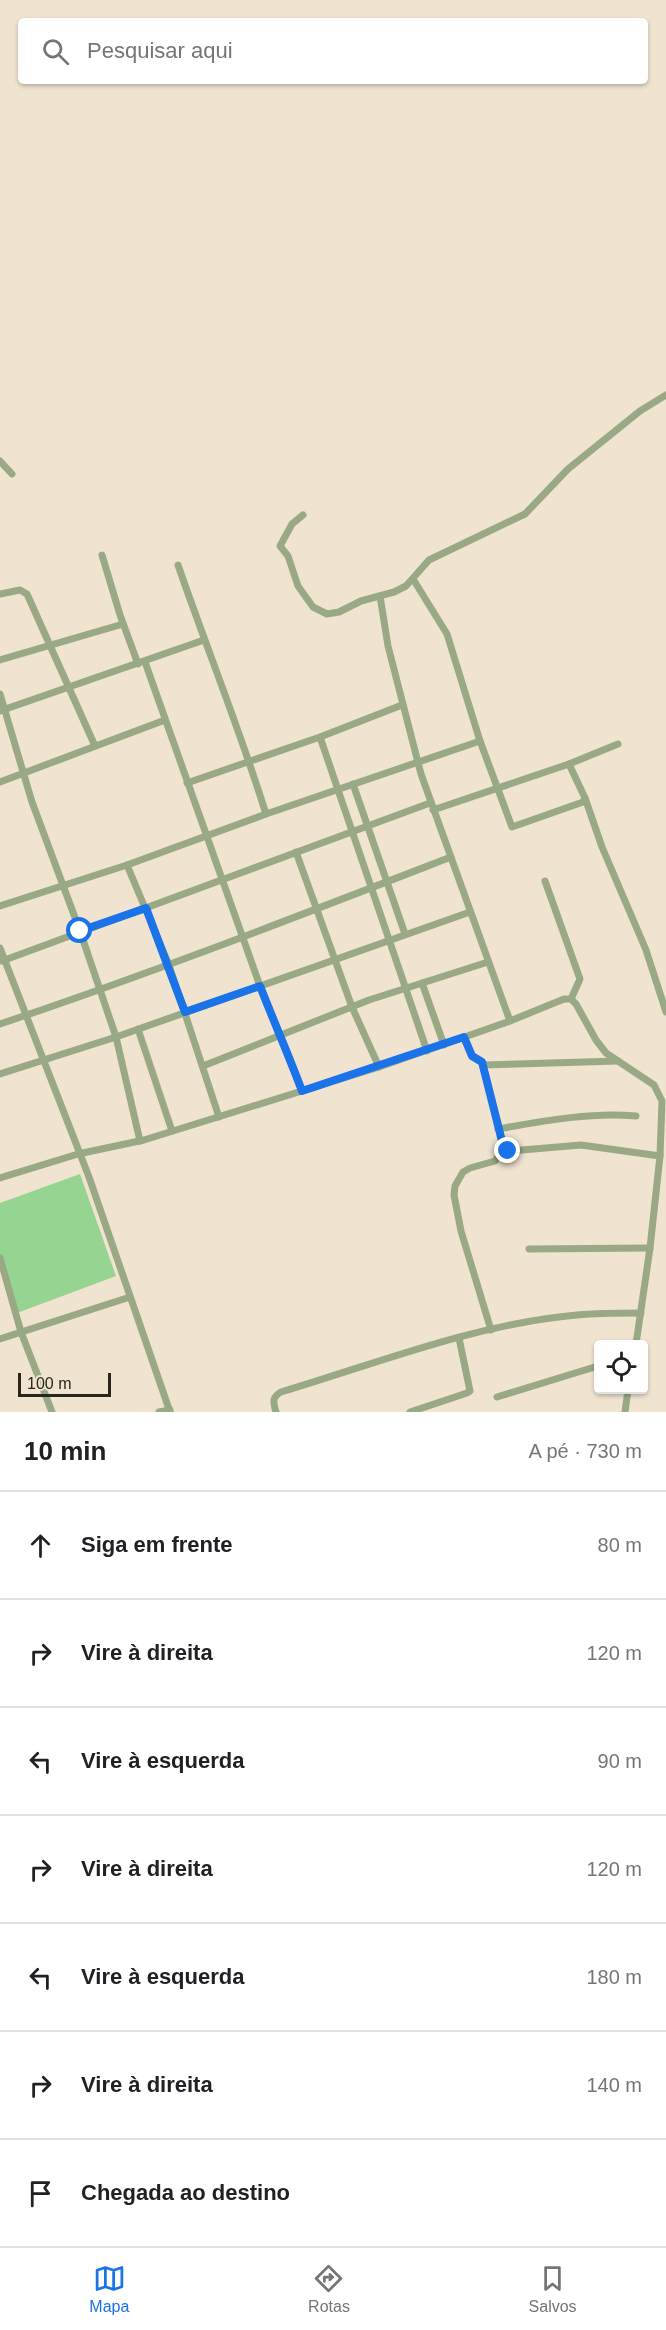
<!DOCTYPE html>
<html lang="pt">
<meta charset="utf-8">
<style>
:root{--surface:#fff;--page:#f2f2f2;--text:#202124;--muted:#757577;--line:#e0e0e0;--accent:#1a73e8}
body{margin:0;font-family:Arial,sans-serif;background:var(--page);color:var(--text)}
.controls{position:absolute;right:18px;bottom:18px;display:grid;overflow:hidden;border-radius:6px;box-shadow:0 2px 4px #0004}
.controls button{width:54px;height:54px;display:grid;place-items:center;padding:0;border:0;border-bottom:2px solid var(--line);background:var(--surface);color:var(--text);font:30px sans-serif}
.scale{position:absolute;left:18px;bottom:15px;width:93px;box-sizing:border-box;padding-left:6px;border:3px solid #29251d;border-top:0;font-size:16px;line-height:21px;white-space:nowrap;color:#29251d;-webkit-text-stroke:4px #f0e4d0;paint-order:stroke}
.stop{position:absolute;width:18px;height:18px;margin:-14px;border:4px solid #1a73e8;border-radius:50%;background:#fff}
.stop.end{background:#1a73e8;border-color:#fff;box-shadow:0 2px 6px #0008}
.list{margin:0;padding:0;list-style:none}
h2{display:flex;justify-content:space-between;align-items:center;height:78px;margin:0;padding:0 24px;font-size:26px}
h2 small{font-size:20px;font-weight:400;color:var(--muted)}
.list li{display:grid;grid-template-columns:39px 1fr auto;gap:18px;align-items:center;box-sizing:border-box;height:108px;padding:0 24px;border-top:2px solid var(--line)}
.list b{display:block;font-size:22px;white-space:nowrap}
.list em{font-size:20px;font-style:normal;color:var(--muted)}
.icon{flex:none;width:33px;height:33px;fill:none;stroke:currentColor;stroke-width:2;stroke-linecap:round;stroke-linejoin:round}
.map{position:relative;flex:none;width:666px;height:1412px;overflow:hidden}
.search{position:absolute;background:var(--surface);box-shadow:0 2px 4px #0004;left:18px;right:18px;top:18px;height:66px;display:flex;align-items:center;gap:15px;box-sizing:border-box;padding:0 21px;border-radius:6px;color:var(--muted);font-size:22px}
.sheet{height:834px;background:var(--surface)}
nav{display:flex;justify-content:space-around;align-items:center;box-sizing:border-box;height:84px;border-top:2px solid var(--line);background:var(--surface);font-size:16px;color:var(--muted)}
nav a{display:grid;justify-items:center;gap:3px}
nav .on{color:var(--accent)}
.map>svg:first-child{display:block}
</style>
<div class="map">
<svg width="666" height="1412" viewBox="0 0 666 1412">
<rect width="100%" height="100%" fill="#f0e4d0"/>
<polygon fill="#96d492" points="80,1174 116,1276 17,1313 0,1260 0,1203"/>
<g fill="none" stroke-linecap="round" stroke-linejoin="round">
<g stroke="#99a985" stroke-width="7">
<polyline points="0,461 12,474"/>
<polyline points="303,515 292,524 280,546 288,556 298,586 313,607 327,614 339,612 361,601 394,592 406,586 429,560 525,514 568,469 640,411 666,395"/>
<polyline points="102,555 120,615 138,664"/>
<path d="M 178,565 C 207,649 240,730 266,814"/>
<polyline points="413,579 447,634 480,741 512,827 583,802 585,798 569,764"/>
<polyline points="0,594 20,590 27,594 95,746"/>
<polyline points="380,596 388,646 421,774 510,1021"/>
<polyline points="0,660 123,624"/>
<path d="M 145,662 L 260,986 C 274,1022 289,1055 302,1091"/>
<polyline points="0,694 32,802 80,931 116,1037 140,1141"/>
<polyline points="0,711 204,640"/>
<polyline points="320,737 427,1051"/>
<polyline points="0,782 165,720"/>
<polyline points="187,783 320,737 402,705"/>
<polyline points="353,784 405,934"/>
<polyline points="585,798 602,847 646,950 666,1012"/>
<polyline points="433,810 569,764 618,744"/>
<polyline points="296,852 352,1007 379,1067"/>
<polyline points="127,865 169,965 219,1117"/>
<polyline points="545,881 580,979 571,999"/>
<polyline points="0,906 127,865 266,814 480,741"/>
<polyline points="0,948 89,1177 170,1412"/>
<polyline points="2,961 430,803"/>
<polyline points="422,983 444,1045"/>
<path d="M 0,1024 C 152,973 301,915 451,857"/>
<polyline points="138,1029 172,1131"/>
<polyline points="464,1037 472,1056 482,1062 504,1149 495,1161 470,1168 463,1172 455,1186 454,1195 461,1231 491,1330"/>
<polyline points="483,1065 618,1061"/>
<polyline points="203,1066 369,1000 488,962"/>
<polyline points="0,1074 116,1037 470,912"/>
<path d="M 498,1129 C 543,1121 590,1112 636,1116"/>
<polyline points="504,1149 510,1151 581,1145 660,1156"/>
<polyline points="0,1178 78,1154 144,1140 379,1067 510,1021 564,999 571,999 576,1004 596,1040 606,1053 654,1085 662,1101 660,1156 650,1248 636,1344"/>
<polyline points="529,1249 650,1248"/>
<polyline points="0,1258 21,1332 52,1412"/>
<polyline points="0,1339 130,1297"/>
<polyline points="497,1397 598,1366"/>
<polyline points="159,1412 170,1410"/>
<path d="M 276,1412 C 273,1402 272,1397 281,1392 C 378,1363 475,1324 577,1315 C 598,1313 620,1313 641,1313"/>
<polyline points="410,1412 467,1393 470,1391 459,1338"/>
<polyline points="625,1412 628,1390"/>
</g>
</g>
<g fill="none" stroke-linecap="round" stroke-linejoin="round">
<path stroke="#1a73e8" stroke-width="8" d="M 80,931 L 146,908 L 185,1012 L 260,986 C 274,1022 289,1056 302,1091 L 464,1037 L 472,1056 L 482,1062 L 504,1149 L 508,1151"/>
</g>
</svg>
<div class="controls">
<button><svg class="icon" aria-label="locate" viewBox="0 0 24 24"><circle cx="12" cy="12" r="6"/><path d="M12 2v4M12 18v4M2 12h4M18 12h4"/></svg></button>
</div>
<div class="scale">100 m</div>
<div class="stop" style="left:80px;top:931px"></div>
<div class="stop end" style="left:508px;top:1151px"></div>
<div class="search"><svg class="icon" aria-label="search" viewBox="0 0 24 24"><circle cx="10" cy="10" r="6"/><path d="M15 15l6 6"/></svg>Pesquisar aqui</div>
</div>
<section class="sheet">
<h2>10 min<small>A pé · 730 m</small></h2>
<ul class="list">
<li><svg class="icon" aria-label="ahead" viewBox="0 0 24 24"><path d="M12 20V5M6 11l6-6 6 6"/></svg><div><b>Siga em frente</b></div><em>80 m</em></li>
<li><svg class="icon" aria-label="right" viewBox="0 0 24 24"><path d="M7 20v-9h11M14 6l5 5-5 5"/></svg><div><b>Vire à direita</b></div><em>120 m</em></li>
<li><svg class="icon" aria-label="left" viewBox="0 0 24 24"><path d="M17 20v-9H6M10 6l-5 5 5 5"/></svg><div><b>Vire à esquerda</b></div><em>90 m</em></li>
<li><svg class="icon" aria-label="right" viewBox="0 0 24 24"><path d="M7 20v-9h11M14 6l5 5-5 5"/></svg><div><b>Vire à direita</b></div><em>120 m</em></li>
<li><svg class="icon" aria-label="left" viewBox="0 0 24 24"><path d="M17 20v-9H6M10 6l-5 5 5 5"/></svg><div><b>Vire à esquerda</b></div><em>180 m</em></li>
<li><svg class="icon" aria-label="right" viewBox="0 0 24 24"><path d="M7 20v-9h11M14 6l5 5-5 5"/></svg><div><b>Vire à direita</b></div><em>140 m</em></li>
<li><svg class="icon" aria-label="arrive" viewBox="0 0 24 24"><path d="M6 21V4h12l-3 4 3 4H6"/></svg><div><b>Chegada ao destino</b></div></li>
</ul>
</section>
<nav>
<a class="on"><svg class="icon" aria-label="map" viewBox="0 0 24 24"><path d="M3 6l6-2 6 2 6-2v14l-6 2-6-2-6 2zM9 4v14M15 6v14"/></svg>Mapa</a>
<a><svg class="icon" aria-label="directions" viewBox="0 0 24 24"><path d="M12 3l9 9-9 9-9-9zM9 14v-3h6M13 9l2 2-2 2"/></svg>Rotas</a>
<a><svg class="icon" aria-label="saved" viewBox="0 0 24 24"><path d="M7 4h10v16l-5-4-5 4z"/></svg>Salvos</a>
</nav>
